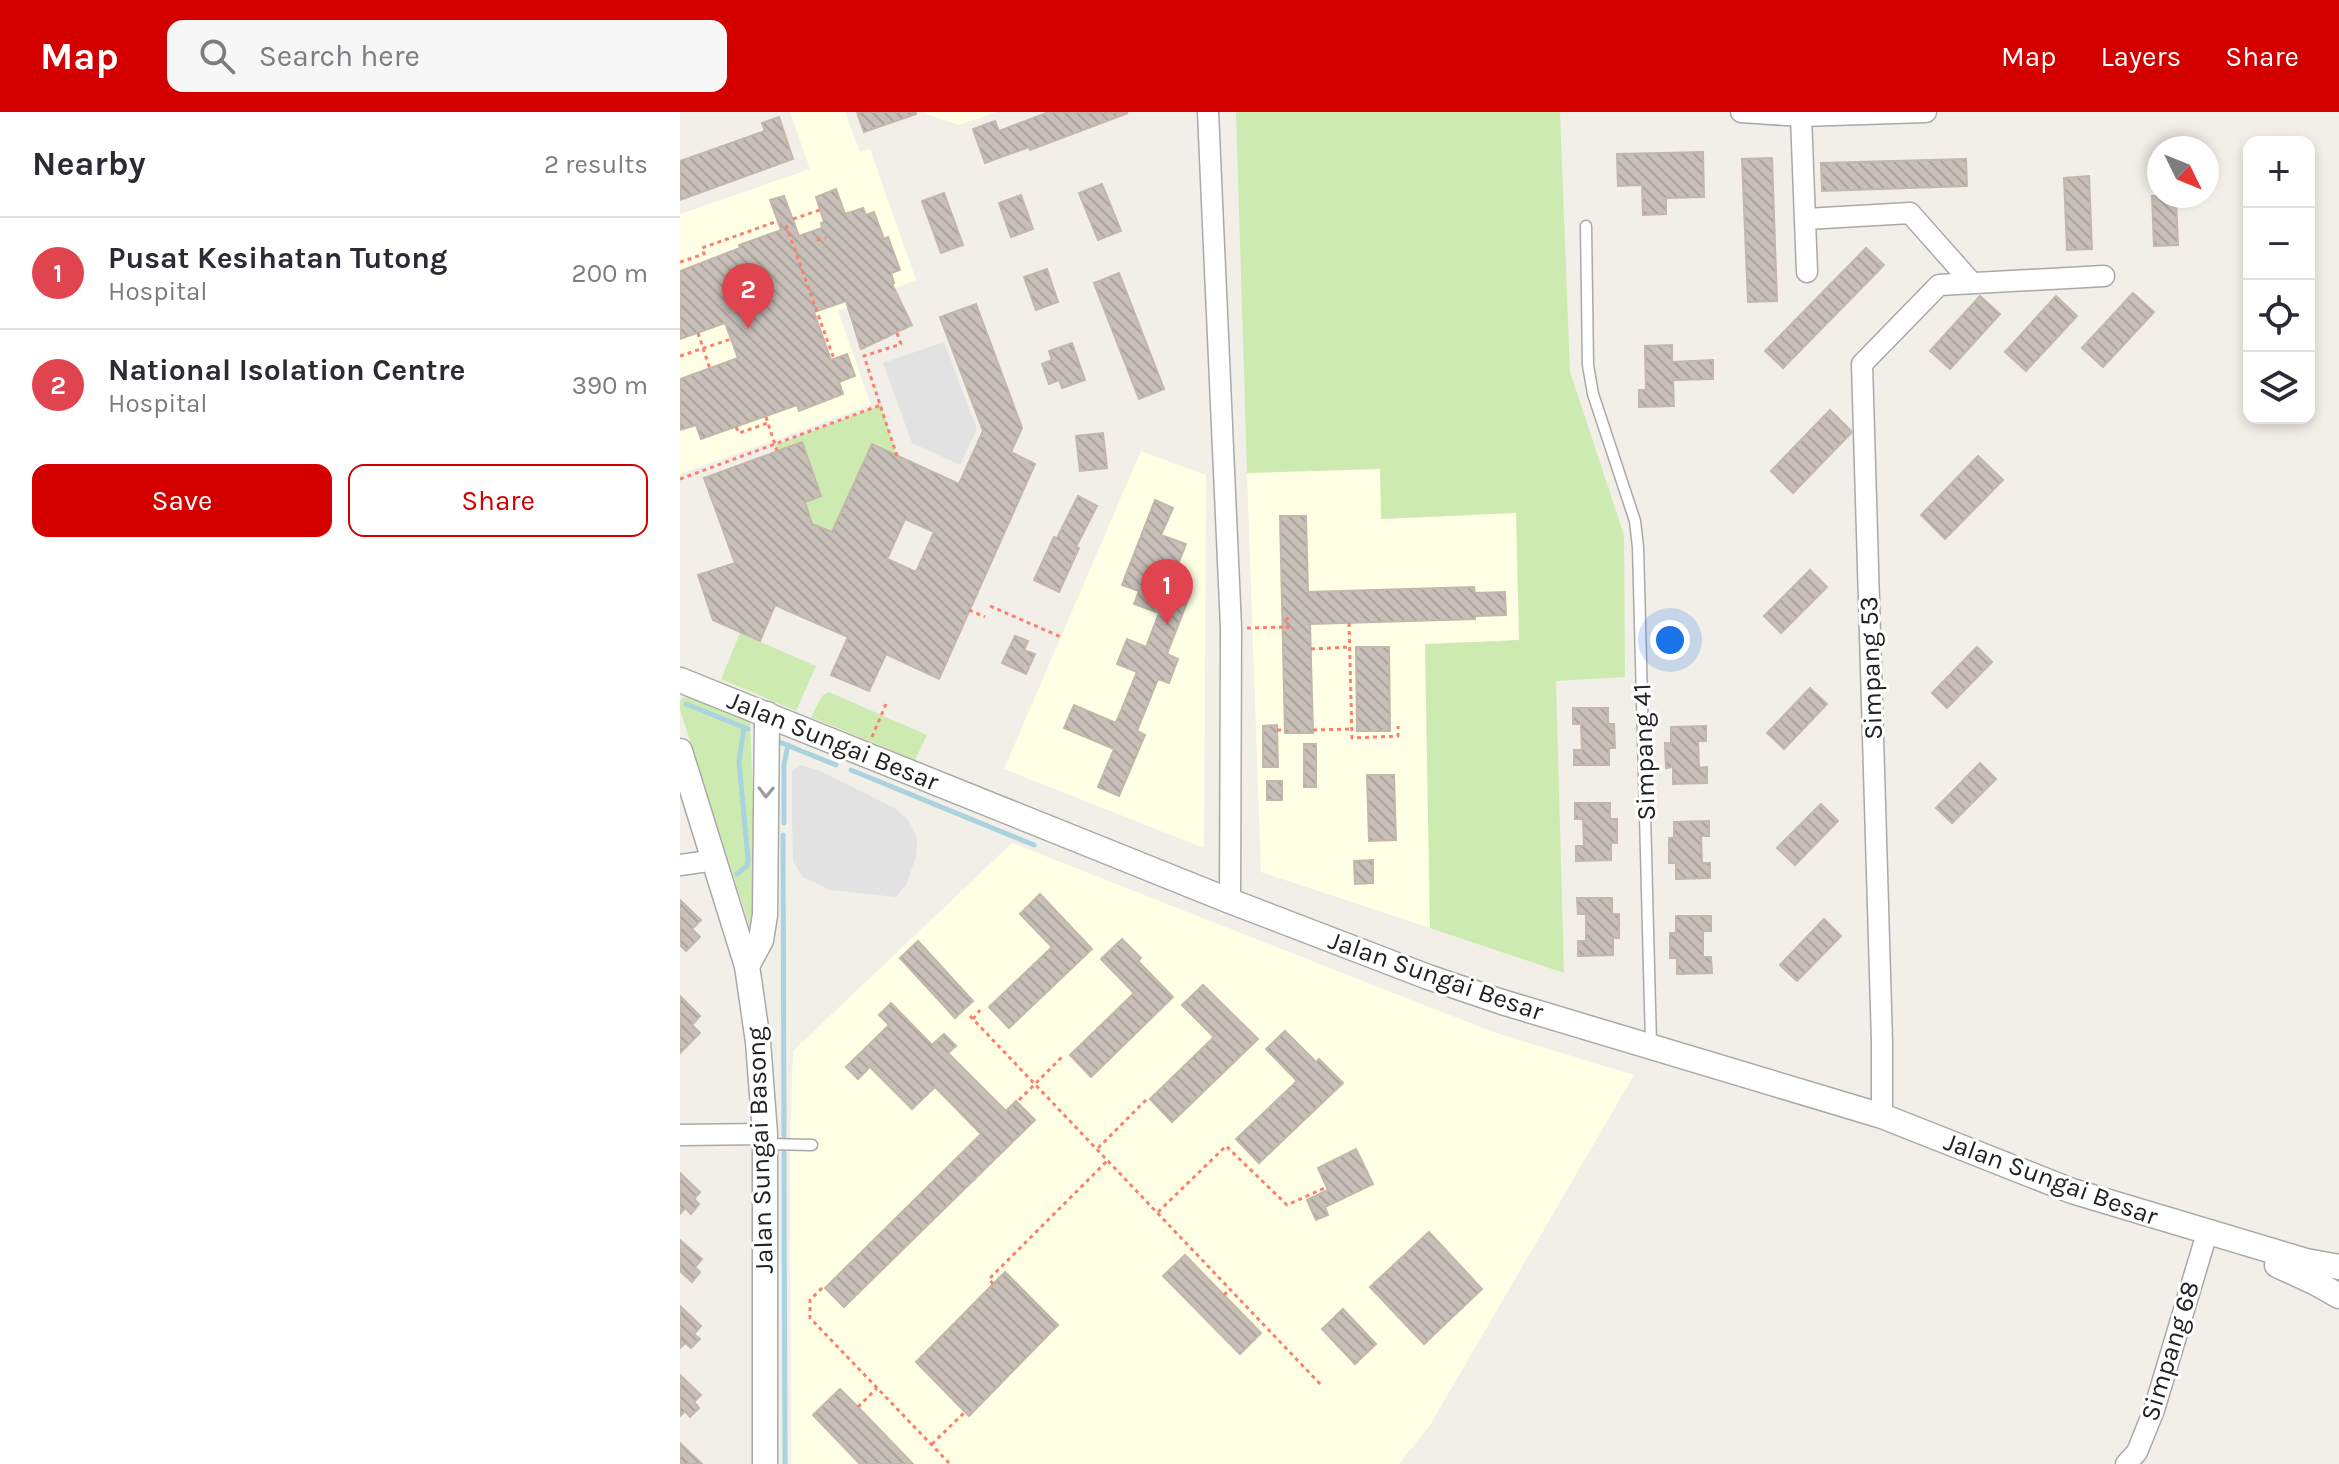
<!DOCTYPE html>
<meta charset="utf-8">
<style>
:root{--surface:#fff;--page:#f7f7f7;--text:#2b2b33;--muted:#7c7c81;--line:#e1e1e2;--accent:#d40000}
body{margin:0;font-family:Karla,sans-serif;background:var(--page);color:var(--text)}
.controls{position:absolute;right:24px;top:24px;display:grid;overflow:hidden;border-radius:16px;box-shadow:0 4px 12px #0003}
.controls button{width:72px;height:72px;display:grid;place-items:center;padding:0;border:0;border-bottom:2px solid var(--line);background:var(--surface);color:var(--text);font:40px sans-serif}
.compass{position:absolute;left:1467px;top:24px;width:72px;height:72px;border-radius:50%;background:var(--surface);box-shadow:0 4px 12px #0003;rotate:133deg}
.you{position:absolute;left:990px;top:528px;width:28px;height:28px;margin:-20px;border:6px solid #fff;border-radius:50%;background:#1a73e8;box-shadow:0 0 0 12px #1a73e833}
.badge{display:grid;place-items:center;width:52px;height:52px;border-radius:50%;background:var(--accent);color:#fff;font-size:26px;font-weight:700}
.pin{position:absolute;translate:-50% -66px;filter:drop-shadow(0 2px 4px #0008)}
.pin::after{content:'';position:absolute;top:42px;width:28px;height:24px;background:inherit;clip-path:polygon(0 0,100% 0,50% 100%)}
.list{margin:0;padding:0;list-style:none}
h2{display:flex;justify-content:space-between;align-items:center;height:104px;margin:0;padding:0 32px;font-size:34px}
h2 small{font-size:26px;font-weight:400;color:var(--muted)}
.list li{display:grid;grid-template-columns:52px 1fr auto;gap:24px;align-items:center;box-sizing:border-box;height:112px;padding:0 32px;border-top:2px solid var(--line)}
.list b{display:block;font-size:30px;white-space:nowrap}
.list p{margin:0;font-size:26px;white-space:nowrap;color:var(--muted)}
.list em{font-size:26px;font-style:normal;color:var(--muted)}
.actions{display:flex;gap:16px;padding:24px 32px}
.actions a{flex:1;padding:18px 0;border:2px solid var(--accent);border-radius:16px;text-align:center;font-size:28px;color:var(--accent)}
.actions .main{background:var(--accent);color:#fff}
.icon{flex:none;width:44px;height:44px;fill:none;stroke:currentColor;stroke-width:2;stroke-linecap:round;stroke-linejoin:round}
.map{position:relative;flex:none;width:1659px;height:1352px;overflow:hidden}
header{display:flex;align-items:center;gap:48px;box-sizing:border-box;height:112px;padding:0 40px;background:var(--accent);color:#fff}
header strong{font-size:38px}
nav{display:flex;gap:44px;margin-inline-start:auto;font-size:28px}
.search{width:560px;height:72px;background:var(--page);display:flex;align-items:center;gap:20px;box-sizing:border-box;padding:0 28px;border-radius:16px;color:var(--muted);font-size:30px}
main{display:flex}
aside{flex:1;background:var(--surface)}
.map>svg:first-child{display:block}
</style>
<header>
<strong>Map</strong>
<div class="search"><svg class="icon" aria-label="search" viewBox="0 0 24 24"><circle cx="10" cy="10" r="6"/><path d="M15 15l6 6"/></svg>Search here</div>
<nav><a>Map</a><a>Layers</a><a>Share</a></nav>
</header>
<main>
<aside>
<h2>Nearby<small>2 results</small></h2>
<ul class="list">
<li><span class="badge" style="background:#e0444e">1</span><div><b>Pusat Kesihatan Tutong</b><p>Hospital</p></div><em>200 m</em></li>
<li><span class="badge" style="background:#e0444e">2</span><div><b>National Isolation Centre</b><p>Hospital</p></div><em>390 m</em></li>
</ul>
<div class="actions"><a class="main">Save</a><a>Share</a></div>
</aside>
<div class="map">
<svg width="1659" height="1352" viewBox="0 0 1659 1352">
<defs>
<pattern id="building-back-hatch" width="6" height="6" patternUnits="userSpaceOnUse" patternTransform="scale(2)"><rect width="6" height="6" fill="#c7bfb8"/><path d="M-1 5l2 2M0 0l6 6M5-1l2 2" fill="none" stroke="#aba49e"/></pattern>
</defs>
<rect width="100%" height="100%" fill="#f2efe9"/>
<g fill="#ffffe5">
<polygon points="110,0 165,0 180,40 190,37 236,168 158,199 191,293 0,362 0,102 130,57"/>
<polygon points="244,0 317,0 279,13 245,2"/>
<polygon points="461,339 526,363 524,736 324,657"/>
<polygon points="700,357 702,407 837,401 840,528 745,533 750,816 581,760 567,361"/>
<polygon points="332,731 813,920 954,963 750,1313 719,1352 111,1352 110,1032 113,939"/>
</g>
<g fill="#cdebb0">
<polygon points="556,0 880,0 890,260 944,423 945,565 876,569 884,861 750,816 745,532 839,528 836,401 701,407 700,357 567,361"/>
<polygon points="201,293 217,344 192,333 152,420 132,411 125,390 140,384 122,330 97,339 95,333"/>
<polygon points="60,521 136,554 116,599 41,567"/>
<polygon points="149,580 247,623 235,648 131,605 142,584"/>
<polygon points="3,585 21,585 70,607 78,816 73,825 0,598 0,589"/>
</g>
<g fill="#e2e2e2">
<polygon points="264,230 297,317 280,353 232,331 203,251"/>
<polygon points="120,653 138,658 187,682 216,697 229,709 237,726 236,745 226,773 216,785 150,778 123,765 113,749 112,707 112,660"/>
</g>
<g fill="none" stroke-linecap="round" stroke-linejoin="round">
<g stroke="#aad3df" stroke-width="5">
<polyline points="6,592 68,617"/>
<polyline points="97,629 156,653"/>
<polyline points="171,658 354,733"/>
<polyline points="104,711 104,652 108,633"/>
<polyline points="103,723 104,1025"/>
<polyline points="57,762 67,754 68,747 59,650 64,615"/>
<polyline points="104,1041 105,1352"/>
</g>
</g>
<g fill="url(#building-back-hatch)" stroke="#c4b6ab" stroke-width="2" fill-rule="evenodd">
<polygon points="177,0 236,0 236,2 184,20"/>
<polygon points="369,0 448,1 350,38 349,35 305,51 293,17 315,9 319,19"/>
<polygon points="99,5 113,47 0,88 0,49 85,19 82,11"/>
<polygon points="1023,40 1024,85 986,86 986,102 963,103 962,73 938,74 937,42"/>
<polygon points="1092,46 1097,189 1068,190 1062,47"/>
<polygon points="1286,47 1287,74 1142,79 1141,51"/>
<polygon points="1409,64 1412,137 1387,138 1384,66"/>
<polygon points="422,72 441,119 418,128 399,81"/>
<polygon points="156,77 165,102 183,96 186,103 194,100 204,127 208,125 220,158 211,161 214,171 212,172 232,213 181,237 166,189 134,200 151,248 167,242 175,264 159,270 163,282 119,299 117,293 21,327 16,313 0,318 0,267 58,246 45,211 0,227 0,159 60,136 59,133 101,118 90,88 104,84 119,124 142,116 141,111 144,110 136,85"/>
<polygon points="264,81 283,133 261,141 242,89"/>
<polygon points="341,83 353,117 331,125 319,91"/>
<polygon points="1472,84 1496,84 1498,133 1474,134"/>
<polygon points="1186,136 1204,153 1103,256 1085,239"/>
<polygon points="367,157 378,190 356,198 344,165"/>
<polygon points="439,161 484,277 459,287 414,171"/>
<polygon points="1453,181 1474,200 1423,255 1402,236"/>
<polygon points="1300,184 1320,202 1270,257 1250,239"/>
<polygon points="1376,184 1397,204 1346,259 1325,240"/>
<path d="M 296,192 L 342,316 L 331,340 L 355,352 L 259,567 L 206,542 L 189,579 L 151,563 L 168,525 L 95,493 L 80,529 L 33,508 L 18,463 L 55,451 L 24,366 L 122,330 L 141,384 L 125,390 L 132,412 L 152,420 L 192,332 L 279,372 L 303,319 L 260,205 ZM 225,407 L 254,420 L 236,460 L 207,447 Z"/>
<polygon points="392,231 405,268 382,276 379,268 369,272 362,252 372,248 369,239"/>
<polygon points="992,233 992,250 1033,248 1033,267 993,268 994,294 959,295 959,278 966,278 965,234"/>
<polygon points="1150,298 1171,319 1171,321 1113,381 1091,359"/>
<polygon points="423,321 427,356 400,359 396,324"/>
<polygon points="1298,344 1323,368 1265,427 1241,403"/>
<polygon points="398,384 417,394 396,435 399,436 379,480 354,468 374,425 377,426"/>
<polygon points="475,388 493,396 481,423 506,432 490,472 511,480 487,542 498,547 489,571 478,567 457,619 465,623 439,684 418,675 434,637 384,616 394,593 436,611 457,560 437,552 447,527 466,535 479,501 454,492 459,479 442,473"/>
<polygon points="600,404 626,404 628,480 794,475 795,481 825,480 826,503 795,504 795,507 630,512 633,621 605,621"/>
<polygon points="1130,458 1147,475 1101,521 1084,504"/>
<polygon points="335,524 348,529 344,538 355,542 346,562 322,551"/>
<polygon points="676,535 709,535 710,619 677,619"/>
<polygon points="1297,535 1312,550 1267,596 1252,581"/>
<polygon points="1130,576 1147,592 1104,637 1087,621"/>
<polygon points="893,596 928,596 928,612 934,612 935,636 929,636 929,653 894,653 894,638 902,638 901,612 893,612"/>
<polygon points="597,613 598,655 583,655 583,614"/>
<polygon points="1026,614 1026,629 1018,629 1019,656 1027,655 1027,671 993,672 993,655 986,656 985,631 991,631 991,615"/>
<rect x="624" y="632" width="12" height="43"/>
<polygon points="1300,651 1316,667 1272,711 1256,696"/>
<polygon points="687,663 714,663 716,728 689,729"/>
<rect x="587" y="669" width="15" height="19"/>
<polygon points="895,691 930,691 930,707 937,707 937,731 931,731 931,748 896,749 896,734 904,734 903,707 895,707"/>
<polygon points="1141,692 1158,709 1115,753 1097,736"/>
<polygon points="1029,709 1029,724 1021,724 1022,751 1030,751 1030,766 996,767 996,751 989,751 989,726 994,726 994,710"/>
<polygon points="693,748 693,771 675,772 674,749"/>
<polygon points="360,782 412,837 329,916 309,895 372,835 340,802"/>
<polygon points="897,786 932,786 932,802 939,802 939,826 933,826 933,843 898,844 898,829 906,829 906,802 898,802"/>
<polygon points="0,788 21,808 12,817 20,825 6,839 0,833"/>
<polygon points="996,804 1031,804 1031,819 1023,819 1023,845 1031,845 1032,861 997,862 997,846 990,846 990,821 996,821"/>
<polygon points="1144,807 1161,824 1117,869 1100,853"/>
<polygon points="442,827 461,846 458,849 493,885 411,965 390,943 454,881 421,847"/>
<polygon points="238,829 293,889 275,906 220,846"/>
<polygon points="523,873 578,927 492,1010 470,987 534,925 502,893"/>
<polygon points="0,884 20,904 12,913 20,921 0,941"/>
<polygon points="211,891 252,933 264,922 276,934 268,941 326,999 336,989 355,1008 164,1195 145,1176 301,1022 255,975 232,997 190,955 178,967 166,955 209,913 199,903"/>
<polygon points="605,919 636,950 639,947 663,971 579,1051 556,1027 617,969 586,937"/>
<polygon points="676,1037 693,1072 645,1095 648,1103 636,1108 627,1088 648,1078 638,1056"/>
<polygon points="0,1061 20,1080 14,1087 19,1092 11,1102 5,1096 0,1102"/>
<polygon points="749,1120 802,1177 744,1232 690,1175"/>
<polygon points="0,1128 22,1147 15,1155 20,1160 12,1170 0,1159"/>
<polygon points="505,1143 581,1221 560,1242 483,1164"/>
<polygon points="325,1160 378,1213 289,1304 236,1250"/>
<polygon points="0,1194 21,1214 14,1222 20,1227 11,1236 5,1231 0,1236"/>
<polygon points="663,1197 696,1232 675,1252 642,1217"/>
<polygon points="0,1263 21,1283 14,1290 19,1296 10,1305 5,1299 0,1304"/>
<polygon points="160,1277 178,1295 233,1352 180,1352 133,1303"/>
<polygon points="0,1331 22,1352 0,1352"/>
</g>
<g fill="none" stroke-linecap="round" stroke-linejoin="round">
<defs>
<g id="service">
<polyline points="906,114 908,253 913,282 955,409 958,435 971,932"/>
<polyline points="86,1032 132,1033"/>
</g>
<g id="minor">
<polyline points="528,0 551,516 550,789"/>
<polyline points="1061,0 1121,4 1246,0"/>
<polyline points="1121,4 1127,160"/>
<polyline points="1126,107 1230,101 1292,171"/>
<polyline points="0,753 35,748"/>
<polyline points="1202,1004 1202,930 1182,252 1259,173 1424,164"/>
<polyline points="0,1023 85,1022"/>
<polyline points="1446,1352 1457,1340 1474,1298 1527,1121"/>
</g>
<g id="tertiary">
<polyline points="0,568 550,789 748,865 822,890 1202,1004 1392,1079 1626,1149 1659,1155"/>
<polyline points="0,639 67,854 78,930 85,1022 85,1352"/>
<polyline points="67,854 81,828 85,803 87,602"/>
<polyline points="1597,1153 1636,1171 1659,1184"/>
</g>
</defs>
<use href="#service" stroke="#a9a9a9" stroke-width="13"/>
<use href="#minor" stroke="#a9a9a9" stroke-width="23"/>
<use href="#tertiary" stroke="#a9a9a9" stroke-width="27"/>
<g stroke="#fa8072" stroke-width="3" stroke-dasharray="4 4" stroke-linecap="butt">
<polyline points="113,107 140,98"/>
<polyline points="106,113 154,247"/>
<polyline points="137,128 146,126"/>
<polyline points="0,150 24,142 22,136 98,109"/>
<polyline points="18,221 30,257"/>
<polyline points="217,221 221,232 184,244 217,344"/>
<polyline points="0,244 51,227"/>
<polyline points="86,305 97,339"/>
<polyline points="56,315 59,321 88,311"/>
<polyline points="0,367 201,293"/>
<polyline points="310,494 381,525"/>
<polyline points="289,498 305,505"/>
<polyline points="607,505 608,518"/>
<polyline points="669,511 672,626 718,624 718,614"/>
<polyline points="567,516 608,515"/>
<polyline points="631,537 670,535"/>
<polyline points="597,618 605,618"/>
<polyline points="633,618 672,617"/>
<polyline points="192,625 206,592"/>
<polyline points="290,904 642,1274"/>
<polyline points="293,907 300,898"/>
<polyline points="339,988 383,944"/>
<polyline points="418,1036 466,988"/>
<polyline points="478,1100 546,1034 607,1093 647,1075"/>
<polyline points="313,1172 309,1167 428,1048"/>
<polyline points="142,1176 130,1188 130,1206 270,1352"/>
<polyline points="544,1183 550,1177"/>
<polyline points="178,1295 197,1276"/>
<polyline points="252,1332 285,1300"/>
</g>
<use href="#service" stroke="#fff" stroke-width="10"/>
<use href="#minor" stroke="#fff" stroke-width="20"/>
<use href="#tertiary" stroke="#fff" stroke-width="24"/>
</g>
<defs><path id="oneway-chevron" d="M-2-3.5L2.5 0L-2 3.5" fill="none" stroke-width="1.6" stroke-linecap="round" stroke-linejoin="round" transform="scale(2)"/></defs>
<use stroke="#9c9c9c" href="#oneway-chevron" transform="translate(86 680) rotate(91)"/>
<g text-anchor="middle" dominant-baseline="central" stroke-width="6" stroke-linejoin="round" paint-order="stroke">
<g font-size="26" fill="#222" stroke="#fff">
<text transform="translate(1191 556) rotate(-92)">Simpang 53</text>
<text transform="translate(153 629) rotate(22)">Jalan Sungai Besar</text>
<text transform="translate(964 640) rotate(-92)">Simpang 41</text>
<text transform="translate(756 864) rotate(19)">Jalan Sungai Besar</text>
<text transform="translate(80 1038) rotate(-92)">Jalan Sungai Basong</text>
<text transform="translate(1371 1067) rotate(20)">Jalan Sungai Besar</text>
<text transform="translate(1490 1239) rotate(-73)">Simpang 68</text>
</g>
</g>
</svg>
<div class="controls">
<button>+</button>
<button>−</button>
<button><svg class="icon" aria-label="locate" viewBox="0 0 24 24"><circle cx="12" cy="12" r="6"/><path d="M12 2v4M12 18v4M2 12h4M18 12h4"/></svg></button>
<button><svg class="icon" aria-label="layers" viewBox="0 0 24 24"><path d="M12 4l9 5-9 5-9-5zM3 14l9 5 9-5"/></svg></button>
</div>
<svg class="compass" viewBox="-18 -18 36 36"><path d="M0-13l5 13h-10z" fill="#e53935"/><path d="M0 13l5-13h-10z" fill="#7c7c81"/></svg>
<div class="you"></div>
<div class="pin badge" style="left:487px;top:513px;background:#e0444e">1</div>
<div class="pin badge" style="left:68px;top:217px;background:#e0444e">2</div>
</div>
</main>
